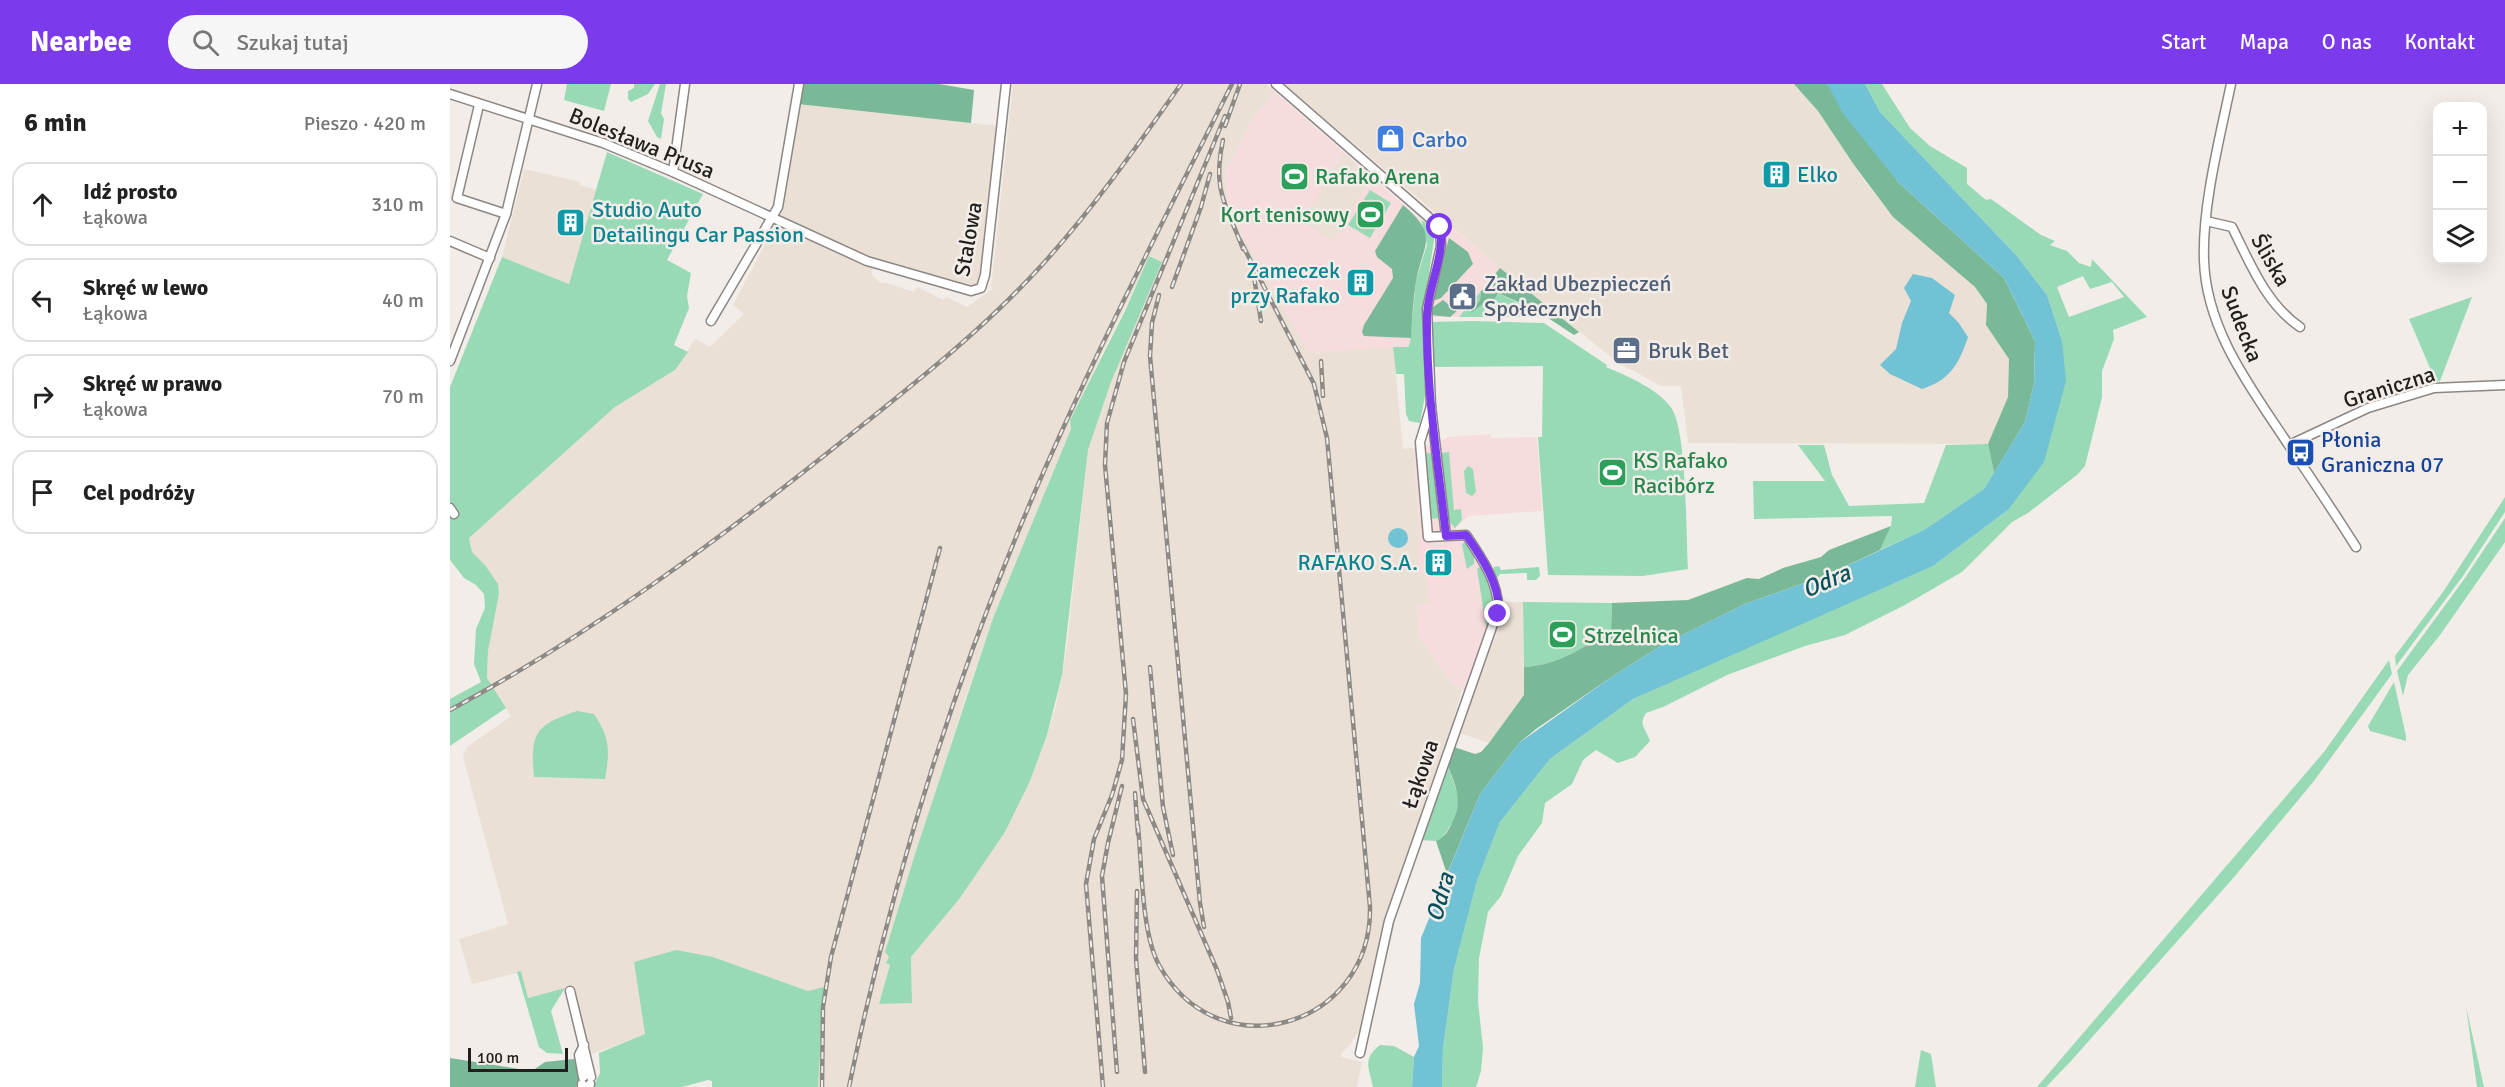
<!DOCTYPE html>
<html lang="pl">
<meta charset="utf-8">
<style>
:root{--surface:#fff;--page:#f6f6f6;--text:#222;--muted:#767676;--line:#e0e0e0;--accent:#7c3aed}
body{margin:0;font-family:Signika,sans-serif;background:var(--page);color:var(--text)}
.controls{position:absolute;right:18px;top:18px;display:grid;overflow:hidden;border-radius:12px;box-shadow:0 6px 24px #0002}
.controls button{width:54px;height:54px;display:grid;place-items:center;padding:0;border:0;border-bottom:2px solid var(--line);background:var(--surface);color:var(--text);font:30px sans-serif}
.scale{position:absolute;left:18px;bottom:15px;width:100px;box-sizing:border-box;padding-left:6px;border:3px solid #211f1d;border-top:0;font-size:16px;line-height:21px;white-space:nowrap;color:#211f1d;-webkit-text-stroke:4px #f2ede8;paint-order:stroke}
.stop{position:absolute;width:18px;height:18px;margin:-14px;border:4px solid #7c3aed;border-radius:50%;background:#fff}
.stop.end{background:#7c3aed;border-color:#fff;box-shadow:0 2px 6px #0008}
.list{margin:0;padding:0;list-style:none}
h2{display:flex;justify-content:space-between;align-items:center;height:78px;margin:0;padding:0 24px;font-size:26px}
h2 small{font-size:20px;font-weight:400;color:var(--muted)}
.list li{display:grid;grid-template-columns:39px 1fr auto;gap:18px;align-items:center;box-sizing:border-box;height:84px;margin:0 12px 12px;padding:0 12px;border:2px solid var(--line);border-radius:18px}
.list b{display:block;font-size:22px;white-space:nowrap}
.list p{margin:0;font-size:20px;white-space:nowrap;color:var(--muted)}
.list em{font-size:20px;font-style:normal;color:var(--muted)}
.icon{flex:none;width:33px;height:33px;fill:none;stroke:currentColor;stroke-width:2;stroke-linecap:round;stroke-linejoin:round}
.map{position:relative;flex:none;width:2055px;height:1003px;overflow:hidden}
header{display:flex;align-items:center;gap:36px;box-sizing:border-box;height:84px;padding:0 30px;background:var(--accent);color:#fff}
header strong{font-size:28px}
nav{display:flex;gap:33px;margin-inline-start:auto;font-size:21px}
.search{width:420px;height:54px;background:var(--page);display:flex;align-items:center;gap:15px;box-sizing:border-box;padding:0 21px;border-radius:33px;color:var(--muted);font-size:22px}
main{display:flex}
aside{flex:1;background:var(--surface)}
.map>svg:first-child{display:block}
</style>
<header>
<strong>Nearbee</strong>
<div class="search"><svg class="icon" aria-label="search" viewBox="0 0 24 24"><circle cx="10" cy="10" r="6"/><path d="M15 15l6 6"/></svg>Szukaj tutaj</div>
<nav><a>Start</a><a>Mapa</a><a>O nas</a><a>Kontakt</a></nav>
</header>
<main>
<aside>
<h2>6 min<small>Pieszo · 420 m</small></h2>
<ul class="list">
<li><svg class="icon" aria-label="ahead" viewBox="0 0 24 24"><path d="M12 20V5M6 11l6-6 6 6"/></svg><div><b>Idź prosto</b><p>Łąkowa</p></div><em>310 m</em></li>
<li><svg class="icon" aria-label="left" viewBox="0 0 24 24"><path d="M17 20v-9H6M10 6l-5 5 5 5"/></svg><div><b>Skręć w lewo</b><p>Łąkowa</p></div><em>40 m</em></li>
<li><svg class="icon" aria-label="right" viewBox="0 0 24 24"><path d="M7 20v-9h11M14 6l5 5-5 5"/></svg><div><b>Skręć w prawo</b><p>Łąkowa</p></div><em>70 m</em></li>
<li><svg class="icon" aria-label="arrive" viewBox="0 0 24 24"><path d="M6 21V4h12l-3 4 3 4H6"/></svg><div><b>Cel podróży</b></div></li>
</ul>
</aside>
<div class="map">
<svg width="2055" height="1003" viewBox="0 0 2055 1003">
<rect width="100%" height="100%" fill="#f2ede8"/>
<g fill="#f7dcdd">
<polygon points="825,8 971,136 960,259 958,263 859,269 793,152 778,119 775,89 802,36"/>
<polygon points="995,138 1050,184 1009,233 983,233 979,226"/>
<polygon points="1040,350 1041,354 1087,353 1092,427 1019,432 1005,444 1020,461 1035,488 1042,540 1014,607 1002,599 969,553 967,521 978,520 969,490 967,471 969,435 963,364 984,361 998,353"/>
</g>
<g fill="#ebe0d5" fill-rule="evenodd">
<path d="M 563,0 L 816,0 L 825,8 L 802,36 L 775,89 L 778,119 L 793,152 L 859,269 L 943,263 L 953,365 L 963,364 L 969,436 L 969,490 L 976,490 L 979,520 L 967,521 L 969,553 L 1002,599 L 1012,605 L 1002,641 L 930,852 L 912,942 L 899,962 L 891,970 L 891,973 L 912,978 L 907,1003 L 368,1003 L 372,930 L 358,907 L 263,873 L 184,878 L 195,951 L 141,970 L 122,903 L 78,914 L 70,888 L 22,900 L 9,855 L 58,840 L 13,673 L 17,663 L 61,632 L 37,594 L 38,567 L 49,510 L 48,500 L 35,481 L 22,468 L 19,454 L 165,323 L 225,286 L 245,255 L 260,263 L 294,230 L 283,221 L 320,151 L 328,145 L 334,145 L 422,183 L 422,191 L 430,199 L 437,199 L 464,208 L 467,203 L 494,216 L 496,213 L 517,223 L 543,204 L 541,203 ZM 700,172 L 712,178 L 661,298 L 638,366 L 617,562 L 606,622 L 597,651 L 580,697 L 555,748 L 510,814 L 461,873 L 462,919 L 429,920 L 440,881 L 441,849 L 511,628 L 543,534 L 621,345 L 620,336 Z"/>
<polygon points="834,0 1344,0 1368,27 1410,91 1443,133 1525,203 1537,220 1536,241 1559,275 1558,313 1538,360 1238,359 1231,302 1211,302 1167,278 1050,184"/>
<polygon points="348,20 548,42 537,168 528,204 513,203 434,180 331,133"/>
<polygon points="893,70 921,94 883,157 852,137"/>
<polygon points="74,85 130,98 130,101 147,106 119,200 52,173"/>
<polygon points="1054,518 1073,518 1074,611 1039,659 1007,648 1054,531"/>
</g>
<g fill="#99dab6" fill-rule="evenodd">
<polygon points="117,0 161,0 154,27 114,16"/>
<polygon points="184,0 205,0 198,10 181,18 178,15 178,7 184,4"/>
<polygon points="210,0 216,0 211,29 214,35 211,55 207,53 198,37"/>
<path d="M 1415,0 L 1432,0 L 1460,44 L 1480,62 L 1517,84 L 1517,100 L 1536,116 L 1541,115 L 1591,151 L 1605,157 L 1600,161 L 1617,167 L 1629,179 L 1641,183 L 1642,175 L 1697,233 L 1663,246 L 1664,255 L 1652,287 L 1652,313 L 1635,382 L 1628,390 L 1578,429 L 1562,438 L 1512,488 L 1455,521 L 1395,551 L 1355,562 L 1277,591 L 1213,623 L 1196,629 C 1188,641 1196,645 1200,657 L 1185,673 L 1168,679 L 1146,666 L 1133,676 L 1122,700 L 1095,719 L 1092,739 L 1068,772 L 1051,812 L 1038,828 L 1029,874 L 1028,917 L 1033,964 L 1031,987 L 1026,1003 L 992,1003 L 993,964 L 1004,885 L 1027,797 L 1050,738 L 1100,675 L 1183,615 L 1290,566 L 1483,482 L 1558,426 L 1612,257 L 1597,211 L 1566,171 L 1430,28 ZM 1633,192 L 1640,205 L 1662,198 L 1674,213 L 1619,233 L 1607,203 Z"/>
<polygon points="157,68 253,110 217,176 241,189 237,212 239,224 224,261 238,268 225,286 165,323 19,454 22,468 35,481 48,500 49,510 38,567 37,594 56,624 0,662 0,615 31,598 24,580 26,545 35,524 34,510 26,501 14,494 0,476 0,429 5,430 0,419 0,303 52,173 119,200"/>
<polygon points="920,106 941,119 920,154 898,141"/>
<polygon points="971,136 980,141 985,149 973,229 976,306 970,339 959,337 956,330 954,290 946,290 943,263 958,263 960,259 966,196 977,161"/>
<polygon points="699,172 712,178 661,298 638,366 612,591 597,651 580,697 555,748 510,814 461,873 462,919 429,920 440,881 436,879 439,873 435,868 466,767 543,534 621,345 620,336 675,227"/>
<polygon points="1031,207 1030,216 1019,229 1034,219 1043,218 1048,209 1097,233 1009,233"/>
<polygon points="2022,213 1990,297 1986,298 1959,235"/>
<path d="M 1022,237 L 1094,239 L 1157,281 L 1156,283 C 1177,292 1209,305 1222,325 C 1237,349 1236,453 1238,485 L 1193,492 L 1098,491 L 1088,353 L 1092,353 L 1093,282 L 984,283 L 981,238 Z"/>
<polygon points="1538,360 1544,389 1534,405 1474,446 1430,466 1441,442 1442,432 1304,435 1303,397 1375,397 1348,361 1374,361 1382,391 1399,422 1474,419 1496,361"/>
<polygon points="985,368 991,434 979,435 973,370"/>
<polygon points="999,368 1004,426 1011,425 1012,436 1005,444 997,435 991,369"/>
<polygon points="1018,382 1023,385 1026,408 1022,412 1016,409 1014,387"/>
<polygon points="2055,413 2055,428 2049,437 2013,492 1946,582 1945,572 1993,508"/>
<polygon points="2055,434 2055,458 1990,551 1958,591 1953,612 1947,587 2015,494"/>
<polygon points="1013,459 1020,461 1024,469 1024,480 1017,485 1012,461"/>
<path d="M 1031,482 C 1043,505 1047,516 1041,542 L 1036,542 L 1027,485 Z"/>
<polygon points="1049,482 1051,486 1089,483 1090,492 1086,496 1077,496 1077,489 1050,490 1047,494 1043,489 1044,483"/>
<path d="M 1073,518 L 1162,519 L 1161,546 C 1133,564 1108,581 1074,583 Z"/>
<polygon points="1939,576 1942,590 1864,697 1785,792 1621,977 1596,1003 1587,1003 1874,668"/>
<polygon points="1944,598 1956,652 1956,657 1920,647 1918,642"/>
<path d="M 127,627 L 144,630 C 160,654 160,667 155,695 L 84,693 C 80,649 85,641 127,627 Z"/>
<polygon points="997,679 1009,714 1005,735 992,754 986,757 970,756"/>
<polygon points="226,866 263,873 358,907 374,903 368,1003 262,1003 262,997 258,996 232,1003 143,1003 150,989 149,969 195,950 184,878"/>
<polygon points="71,887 78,914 115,904 101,927 113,970 97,969 89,963 67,888"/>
<polygon points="2016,923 2034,1003 2027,1003"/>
<path d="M 930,961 L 944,962 L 964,973 L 962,1003 L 923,1003 C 919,984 912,975 930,961 Z"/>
<polygon points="1471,966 1481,970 1486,1003 1465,1003"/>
</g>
<g fill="#79b997">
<polygon points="351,0 489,0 524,6 521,39 348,20"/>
<polygon points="1344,0 1377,0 1448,98 1554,194 1585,257 1584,300 1575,338 1544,389 1538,360 1558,313 1559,275 1536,241 1537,220 1525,203 1443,133 1404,81 1368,27"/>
<path d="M 953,121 C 990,152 973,160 966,197 C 963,216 962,235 961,254 L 914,252 L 912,248 L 914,241 L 943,194 L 942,185 L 927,173 L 925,167 Z"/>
<polygon points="999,154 1018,168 1023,180 991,214 986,216 983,214"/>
<polygon points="1050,184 1129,248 1124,251 1086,226 1048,209 1043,218 1033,220 1019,230 1030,216 1031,207"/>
<polygon points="993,216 1007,227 1000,233 980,231 979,226"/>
<path d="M 1441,442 L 1430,466 L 1377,491 L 1295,520 L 1212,561 L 1160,594 L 1086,645 L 1069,659 L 1030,710 L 997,790 L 986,757 C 995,753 998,747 1002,739 C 1014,715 1005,702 997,679 L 1004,663 L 1025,670 L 1031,668 L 1039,659 L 1074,611 L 1074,583 C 1108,581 1133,564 1161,546 L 1162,519 L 1238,516 L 1297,494 L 1309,495 L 1333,484 L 1371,473 L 1379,466 Z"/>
<polygon points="0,974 82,987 95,978 124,975 130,994 126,1003 0,1003"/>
</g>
<g fill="#71c2d4">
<polygon points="1377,0 1415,0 1430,28 1566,171 1597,211 1612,257 1616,297 1594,378 1558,426 1483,482 1183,615 1100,675 1050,738 1027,797 1004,885 993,964 992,1003 962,1003 964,973 969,962 964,920 970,899 971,854 1030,710 1069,659 1160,594 1212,561 1295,520 1377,491 1474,446 1534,405 1575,338 1584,300 1585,257 1554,194 1448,98 1394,31"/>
<path d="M 1463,190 L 1482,194 L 1505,211 L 1499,229 L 1508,238 L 1518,253 C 1509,280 1500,296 1472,305 L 1440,290 L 1430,281 L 1446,265 L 1452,239 L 1461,217 L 1454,204 Z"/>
<circle cx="948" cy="454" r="10"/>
</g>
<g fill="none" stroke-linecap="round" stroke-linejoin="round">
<defs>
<g id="street">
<polyline points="826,0 990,143 991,162 977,225 981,322"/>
<path d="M 1781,0 C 1770,53 1752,122 1754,176 C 1756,246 1801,304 1838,360 C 1861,394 1884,428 1906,463"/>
<polyline points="0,10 153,59 223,88 417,177 521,207 531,204 535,191 556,0"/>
<polyline points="29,21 7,114 56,130"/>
<polyline points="223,88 235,0"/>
<path d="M 1756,137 L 1782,143 C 1800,179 1816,220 1850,243"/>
<polyline points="0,157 40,174"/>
<polyline points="261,237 328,123 349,0"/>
<polyline points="0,277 56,130 87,0"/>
<polyline points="1839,361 1918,324 1984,304 2055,301"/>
<polyline points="0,424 4,430"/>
<polyline points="120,907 141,993"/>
<path d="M 910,969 L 939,837 L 1048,526 C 1049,499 1031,473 1016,451 L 978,453 L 970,358 L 981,322 L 996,452"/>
<polyline points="133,993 129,971 134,961"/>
<polyline points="132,1003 132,1000"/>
<polyline points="139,1003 140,1000"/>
</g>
</defs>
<use href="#street" stroke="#8c8783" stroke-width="11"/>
<use href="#street" stroke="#fff" stroke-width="8"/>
<defs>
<g id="rail">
<polyline points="775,42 790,0"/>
<path d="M 773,56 C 762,107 776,120 793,165"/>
<polyline points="804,193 811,237"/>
<polyline points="722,203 751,123 760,90"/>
<polyline points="709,211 702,239 700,272 750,819 754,843"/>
<polyline points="871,277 873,312"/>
<polyline points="700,583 713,723 723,771"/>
<path d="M 0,626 C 141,550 265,459 390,359 C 460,303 531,248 591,182 C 643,125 687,62 731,0"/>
<polyline points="683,635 693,715 767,886 778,918 781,934"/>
<polyline points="685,709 688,750"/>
<path d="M 688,742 C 692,780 691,848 709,881 C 768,988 922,944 920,823 L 877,354 L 864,300 L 790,156"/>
<polyline points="687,807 686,874 695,988"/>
<polyline points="667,988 652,792 658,759 672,702"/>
<polyline points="372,1003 373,923 381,873 490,464"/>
<path d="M 399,1003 C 440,805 499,611 578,424 C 639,280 712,140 782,0"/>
<polyline points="653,1003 636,800 644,755 662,711 672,676 676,610 655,381 657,339 674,278 775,32"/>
</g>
</defs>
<use href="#rail" stroke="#8d8a86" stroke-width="4.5"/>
<use href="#rail" stroke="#f2ede8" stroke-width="2" stroke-dasharray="7" stroke-linecap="butt"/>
</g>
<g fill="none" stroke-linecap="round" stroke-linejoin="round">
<path stroke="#7c3aed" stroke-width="8" d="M 990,143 C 996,170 977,204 977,233 C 976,306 988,379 996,452 L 1016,451 C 1031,472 1052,503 1048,530"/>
</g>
<defs>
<symbol id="shop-square" viewBox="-11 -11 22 22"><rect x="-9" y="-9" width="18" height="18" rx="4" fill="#3f7fe0" stroke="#f2ede8"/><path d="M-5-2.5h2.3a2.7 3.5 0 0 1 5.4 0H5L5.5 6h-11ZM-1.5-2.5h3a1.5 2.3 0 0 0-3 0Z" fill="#fff"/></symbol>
<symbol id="building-square" viewBox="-11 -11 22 22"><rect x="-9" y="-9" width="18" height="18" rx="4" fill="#0f9aa8" stroke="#f2ede8"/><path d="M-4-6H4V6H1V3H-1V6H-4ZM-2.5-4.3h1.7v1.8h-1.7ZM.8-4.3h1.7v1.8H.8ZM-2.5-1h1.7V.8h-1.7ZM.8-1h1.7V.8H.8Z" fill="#fff"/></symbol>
<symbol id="stadium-square" viewBox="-11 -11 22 22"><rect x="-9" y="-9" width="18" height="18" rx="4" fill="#2e9e5b" stroke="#f2ede8"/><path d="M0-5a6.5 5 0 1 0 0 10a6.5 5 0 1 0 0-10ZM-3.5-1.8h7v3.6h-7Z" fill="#fff"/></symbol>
<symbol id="civic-square" viewBox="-11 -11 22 22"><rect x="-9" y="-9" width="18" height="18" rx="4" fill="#5c6f8a" stroke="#f2ede8"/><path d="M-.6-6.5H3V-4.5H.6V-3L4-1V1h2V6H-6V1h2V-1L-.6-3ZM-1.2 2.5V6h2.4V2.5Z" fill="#fff"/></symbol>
<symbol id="office-square" viewBox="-11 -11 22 22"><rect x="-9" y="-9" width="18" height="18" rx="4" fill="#5c6f8a" stroke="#f2ede8"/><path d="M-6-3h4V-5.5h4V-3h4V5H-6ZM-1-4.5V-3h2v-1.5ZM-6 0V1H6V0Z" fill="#fff"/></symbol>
<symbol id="bus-square" viewBox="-11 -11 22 22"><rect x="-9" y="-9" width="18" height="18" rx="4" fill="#1a4fb4" stroke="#f2ede8"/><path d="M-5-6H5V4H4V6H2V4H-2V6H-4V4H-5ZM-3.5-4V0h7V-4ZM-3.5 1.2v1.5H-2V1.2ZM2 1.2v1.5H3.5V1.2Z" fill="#fff"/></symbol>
</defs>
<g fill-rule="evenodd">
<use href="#shop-square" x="924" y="38" width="33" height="33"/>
<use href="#building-square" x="1310" y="74" width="33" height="33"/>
<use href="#stadium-square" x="828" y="76" width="33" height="33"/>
<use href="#stadium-square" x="904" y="114" width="33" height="33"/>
<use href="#building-square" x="104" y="122" width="33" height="33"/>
<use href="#building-square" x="894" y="182" width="33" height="33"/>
<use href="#civic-square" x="996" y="196" width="33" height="33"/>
<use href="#office-square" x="1160" y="250" width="33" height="33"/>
<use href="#bus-square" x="1834" y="352" width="33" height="33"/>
<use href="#stadium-square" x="1146" y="372" width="33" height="33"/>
<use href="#building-square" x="972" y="462" width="33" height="33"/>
<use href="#stadium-square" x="1096" y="534" width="33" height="33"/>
</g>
<g text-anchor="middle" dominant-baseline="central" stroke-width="5" stroke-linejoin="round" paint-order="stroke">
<g font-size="22" fill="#366cbe" stroke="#f2ede8" text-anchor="start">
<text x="962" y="55">Carbo</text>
</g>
<g font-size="22" fill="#211f1d" stroke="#f2ede8">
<text transform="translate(192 59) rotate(22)">Bolesława Prusa</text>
<text transform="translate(518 155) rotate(-80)">Stalowa</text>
<text transform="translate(1821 176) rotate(60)">Śliska</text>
<text transform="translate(1792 240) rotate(69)">Sudecka</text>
<text transform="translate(1939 303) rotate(-17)">Graniczna</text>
<text transform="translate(970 690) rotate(-71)">Łąkowa</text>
</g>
<g font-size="22" fill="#0d838f" stroke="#f2ede8" text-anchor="start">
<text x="1347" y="90">Elko</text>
<text x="142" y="125">Studio Auto<tspan x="142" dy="25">Detailingu Car Passion</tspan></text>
<text x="890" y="186" text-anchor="end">Zameczek<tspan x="890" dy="25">przy Rafako</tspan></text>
<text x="968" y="478" text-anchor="end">RAFAKO S.A.</text>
</g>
<g font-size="22" fill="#27864d" stroke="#f2ede8" text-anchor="start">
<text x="865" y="92">Rafako Arena</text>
<text x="899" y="130" text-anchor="end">Kort tenisowy</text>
<text x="1183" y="376">KS Rafako<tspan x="1183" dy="25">Racibórz</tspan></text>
<text x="1134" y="551">Strzelnica</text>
</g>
<g font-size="22" fill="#4e5e75" stroke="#f2ede8" text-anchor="start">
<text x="1034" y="199">Zakład Ubezpieczeń<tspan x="1034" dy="25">Społecznych</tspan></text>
<text x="1198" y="266">Bruk Bet</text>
</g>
<g font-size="22" fill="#164399" stroke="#f2ede8" text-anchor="start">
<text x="1871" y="355">Płonia<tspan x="1871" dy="25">Graniczna 07</tspan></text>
</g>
<g font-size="24" font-style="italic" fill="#034f5c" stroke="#f2ede8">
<text transform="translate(1376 497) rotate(-23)">Odra</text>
<text transform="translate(990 813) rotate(-75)">Odra</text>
</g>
</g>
</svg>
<div class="controls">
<button>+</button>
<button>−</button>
<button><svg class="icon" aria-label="layers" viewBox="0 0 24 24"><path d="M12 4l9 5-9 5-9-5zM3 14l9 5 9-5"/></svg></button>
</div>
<div class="scale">100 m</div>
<div class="stop" style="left:990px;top:143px"></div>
<div class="stop end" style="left:1048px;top:530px"></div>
</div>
</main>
